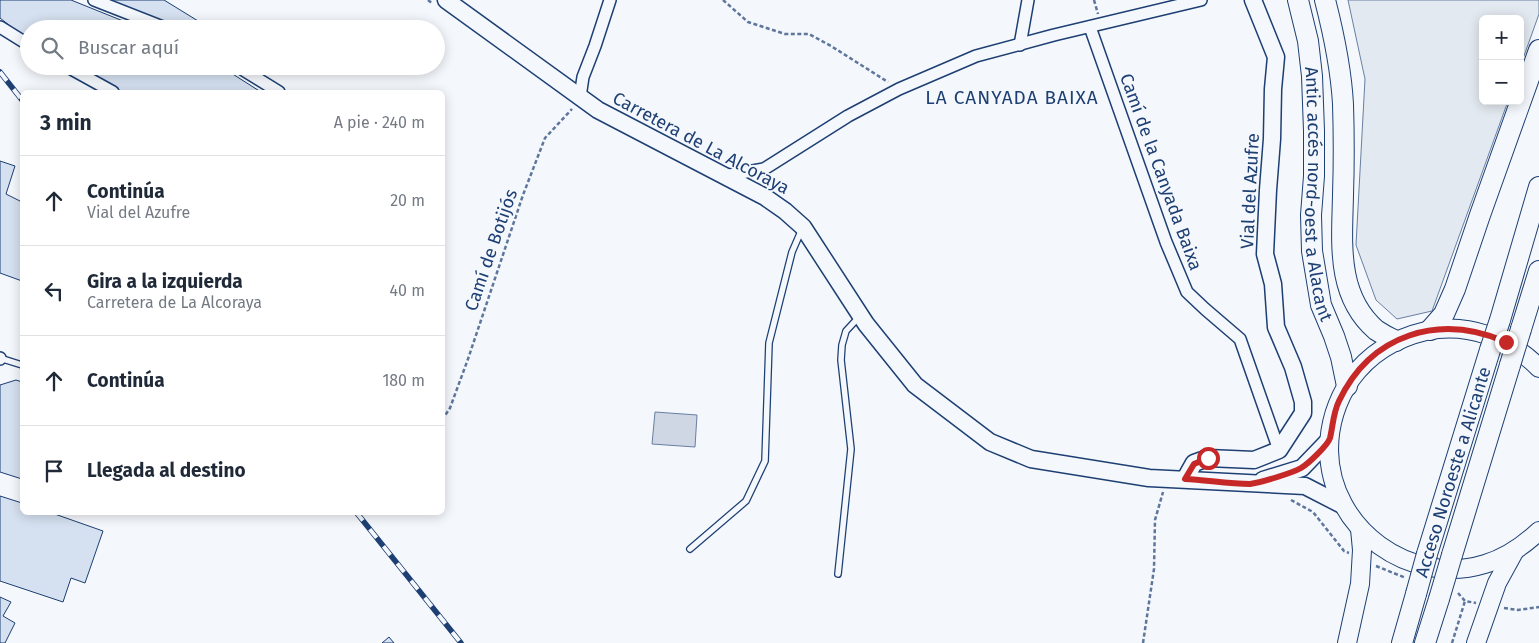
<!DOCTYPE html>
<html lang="es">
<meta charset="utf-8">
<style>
:root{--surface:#fff;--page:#f2f2f3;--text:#1f2937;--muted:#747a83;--line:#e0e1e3}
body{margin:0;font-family:"Fira Sans",sans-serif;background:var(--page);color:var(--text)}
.controls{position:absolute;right:15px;top:15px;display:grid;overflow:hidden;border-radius:8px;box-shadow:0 2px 12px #0003}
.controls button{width:45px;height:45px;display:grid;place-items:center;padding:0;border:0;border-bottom:1px solid var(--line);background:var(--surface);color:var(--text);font:25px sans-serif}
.stop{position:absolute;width:15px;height:15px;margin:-11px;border:4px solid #c62828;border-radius:50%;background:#fff}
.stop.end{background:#c62828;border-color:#fff;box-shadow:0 1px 5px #0008}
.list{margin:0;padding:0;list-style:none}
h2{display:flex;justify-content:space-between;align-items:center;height:65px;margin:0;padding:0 20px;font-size:21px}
h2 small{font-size:16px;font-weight:400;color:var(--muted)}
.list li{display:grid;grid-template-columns:32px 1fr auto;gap:15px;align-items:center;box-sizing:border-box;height:90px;padding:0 20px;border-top:1px solid var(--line)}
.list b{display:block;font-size:19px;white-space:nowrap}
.list p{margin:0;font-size:16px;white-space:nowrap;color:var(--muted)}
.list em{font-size:16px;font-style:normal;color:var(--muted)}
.icon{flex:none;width:28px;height:28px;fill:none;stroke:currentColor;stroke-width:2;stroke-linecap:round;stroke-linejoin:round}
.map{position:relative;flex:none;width:1539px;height:643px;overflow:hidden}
.search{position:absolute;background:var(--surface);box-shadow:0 2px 12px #0003;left:20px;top:20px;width:425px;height:55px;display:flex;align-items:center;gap:12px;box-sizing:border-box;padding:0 18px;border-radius:28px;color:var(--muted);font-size:19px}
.panel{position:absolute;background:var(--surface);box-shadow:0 2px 12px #0003;left:20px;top:90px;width:425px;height:425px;border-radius:8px}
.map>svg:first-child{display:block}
</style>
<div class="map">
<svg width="1539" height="643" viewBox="0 0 1539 643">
<rect width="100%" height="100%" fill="#f4f7fb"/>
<polygon fill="#e3e9f0" stroke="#687fa3" points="1348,0 1539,0 1539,14 1520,67 1520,19 1483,19 1483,101 1508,101 1432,311 1397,319 1376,300 1356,245 1365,79"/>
<polygon fill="#cfd7e4" stroke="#687fa3" points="655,412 697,415 695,447 652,444"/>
<g fill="#d5e0f0" stroke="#1d3f73">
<polygon points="0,0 71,0 143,29 29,29 29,41 0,18"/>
<polygon points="107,0 164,0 203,24 200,29 181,29"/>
<polygon points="74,66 220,66 261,92 120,92"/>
<polygon points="0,161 15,166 6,194 22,202 22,281 0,273"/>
<polygon points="16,380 22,382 22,479 0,472 0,385"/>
<polygon points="0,496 22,503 22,512 49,512 103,531 85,583 71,578 63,602 0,581"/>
<polygon points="0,597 11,602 3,616 15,623 5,643 0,643"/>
<polygon points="389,637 394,643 382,643"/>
</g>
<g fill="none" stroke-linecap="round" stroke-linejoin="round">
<defs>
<g id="lane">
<polyline points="0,358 22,365"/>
<polyline points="690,549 746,501 765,461 769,343 792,252 802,229"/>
<polyline points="838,574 851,449 841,360 842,345 846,331 859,317"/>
</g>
<g id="street">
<polyline points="94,0 168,29"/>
<polyline points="0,27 29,45"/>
<polyline points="1090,27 1166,242 1187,292 1205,309 1240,339 1279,450"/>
<polyline points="1020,45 1028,0"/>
<polyline points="66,66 113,92"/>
<polyline points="237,66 279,92"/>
<polyline points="580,97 583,77 595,46 610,0"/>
<polyline points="724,176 764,169 848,116 899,89 976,56 1054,35 1201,0"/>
<polyline points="0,359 0,358"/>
</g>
<g id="secondary">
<polyline points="446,0 598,110 765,197 785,211 803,227 866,324 915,385 990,442 1031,459 1149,478 1305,486 1344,506"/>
<polyline points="1185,479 1194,463 1208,458 1254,460 1279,450 1303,413 1303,402 1293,367 1276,327 1273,284 1265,254 1268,190 1272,139 1273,89 1276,57 1253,0"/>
<polyline points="1263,480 1302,468 1329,440"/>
</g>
<g id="primary">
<path d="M 1539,368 C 1510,338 1467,322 1426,331 C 1396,338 1369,354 1351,379 C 1337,400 1329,425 1329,450 C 1330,529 1410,587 1485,564 C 1506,558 1523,546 1539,531"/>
<polyline points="1347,643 1360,584 1362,550 1360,529"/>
<polyline points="1476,643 1497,583 1514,552"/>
</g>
<g id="highway">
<path id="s1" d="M 1298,0 L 1308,41 L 1312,76 L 1314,131 L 1314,176 L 1311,215 L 1312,251 L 1321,305 L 1334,336 L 1341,357 L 1347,386"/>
<path d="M 1325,0 C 1334,35 1341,68 1343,104 C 1344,135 1344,165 1343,195 C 1342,243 1336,295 1376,330 C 1382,334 1389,338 1396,341"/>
<polyline points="1500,320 1539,187"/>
<polyline points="1521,329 1539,271"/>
<polyline points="1430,330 1444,314 1455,289 1480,215 1539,50"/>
<polyline points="1427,554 1490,350"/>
<polyline points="1452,555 1510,365"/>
<polyline points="1402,643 1416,594"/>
<polyline points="1425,643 1439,599"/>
</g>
</defs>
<use href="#lane" stroke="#1d3f73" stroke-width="8"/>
<use href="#street" stroke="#1d3f73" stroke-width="14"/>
<use href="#secondary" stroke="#1d3f73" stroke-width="19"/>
<use href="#primary" stroke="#1d3f73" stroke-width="20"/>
<use href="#highway" stroke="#1d3f73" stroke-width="22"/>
<g stroke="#5e769c" stroke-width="2.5" stroke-dasharray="4 2.5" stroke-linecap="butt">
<polyline points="428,0 433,4"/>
<polyline points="723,0 748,22 785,34 809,34 831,46 888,82"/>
<polyline points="1094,0 1098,14"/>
<polyline points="442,420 450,408 468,359 523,195 545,138 572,109"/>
<polyline points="1291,500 1313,512 1344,551 1349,553"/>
<polyline points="1376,566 1406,578"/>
<polyline points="1458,593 1465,601 1476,603"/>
<polyline points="1504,608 1518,610 1539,607"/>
<polyline points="1143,643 1154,569 1155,520 1163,492"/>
<polyline points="1452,643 1465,601"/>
</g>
<use href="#lane" stroke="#f4f7fb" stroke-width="5.5"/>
<use href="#street" stroke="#f4f7fb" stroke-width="11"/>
<use href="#secondary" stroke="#f4f7fb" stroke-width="16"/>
<use href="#primary" stroke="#f4f7fb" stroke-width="18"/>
<use href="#highway" stroke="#f4f7fb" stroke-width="20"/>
<defs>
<g id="rail">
<polyline points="0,72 22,100"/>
<polyline points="356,512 461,643"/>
</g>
</defs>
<use href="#rail" stroke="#1d3f73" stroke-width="5.5"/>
<use href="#rail" stroke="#f4f7fb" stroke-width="4" stroke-dasharray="11" stroke-linecap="butt"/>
<defs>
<g id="highway-bridge">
<polyline points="1490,350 1500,320"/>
<polyline points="1510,365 1521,329"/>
<polyline points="1416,594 1427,554"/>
<polyline points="1439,599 1452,555"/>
</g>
</defs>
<use href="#highway-bridge" stroke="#1d3f73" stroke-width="22" stroke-linecap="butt"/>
<use href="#highway-bridge" stroke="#f4f7fb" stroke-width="20"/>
</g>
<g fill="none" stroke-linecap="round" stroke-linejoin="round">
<path stroke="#c62828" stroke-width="6" d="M 1208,458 L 1194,464 L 1185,479 C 1206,480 1229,484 1250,484 C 1260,483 1292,473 1301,468 C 1308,464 1328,445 1330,438 C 1333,426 1333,413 1339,401 C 1371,334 1439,313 1506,342"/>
</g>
<g text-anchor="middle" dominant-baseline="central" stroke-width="4" stroke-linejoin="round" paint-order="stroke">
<g font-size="18" fill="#1d3f73" stroke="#f4f7fb">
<text transform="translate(701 143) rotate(28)">Carretera de La Alcoraya</text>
<text transform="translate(1161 172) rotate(70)">Camí de la Canyada Baixa</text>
<text transform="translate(1250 191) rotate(-87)">Vial del Azufre</text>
<text stroke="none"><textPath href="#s1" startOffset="196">Antic accés nord-oest a Alacant</textPath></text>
<text transform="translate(491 250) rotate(-71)">Camí de Botijós</text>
<text transform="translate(1453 472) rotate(-73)">Acceso Noroeste a Alicante</text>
</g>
<g font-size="19" letter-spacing="1" fill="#1d3f73" stroke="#f4f7fb">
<text x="1012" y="97">LA CANYADA BAIXA</text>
</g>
</g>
</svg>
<div class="controls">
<button>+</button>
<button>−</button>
</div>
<div class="stop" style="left:1208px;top:458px"></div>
<div class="stop end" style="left:1506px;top:342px"></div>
<div class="search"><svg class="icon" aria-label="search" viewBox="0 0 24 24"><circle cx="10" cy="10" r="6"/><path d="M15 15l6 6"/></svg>Buscar aquí</div>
<section class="panel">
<h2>3 min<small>A pie · 240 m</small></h2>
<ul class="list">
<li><svg class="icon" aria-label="ahead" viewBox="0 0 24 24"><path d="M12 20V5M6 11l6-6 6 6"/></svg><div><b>Continúa</b><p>Vial del Azufre</p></div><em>20 m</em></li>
<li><svg class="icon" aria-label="left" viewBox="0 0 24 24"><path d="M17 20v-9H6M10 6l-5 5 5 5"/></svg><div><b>Gira a la izquierda</b><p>Carretera de La Alcoraya</p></div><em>40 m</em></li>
<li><svg class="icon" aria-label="ahead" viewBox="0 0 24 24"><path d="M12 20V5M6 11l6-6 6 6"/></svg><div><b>Continúa</b></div><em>180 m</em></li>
<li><svg class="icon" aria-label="arrive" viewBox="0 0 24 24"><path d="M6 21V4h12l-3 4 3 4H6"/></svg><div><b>Llegada al destino</b></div></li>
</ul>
</section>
</div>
